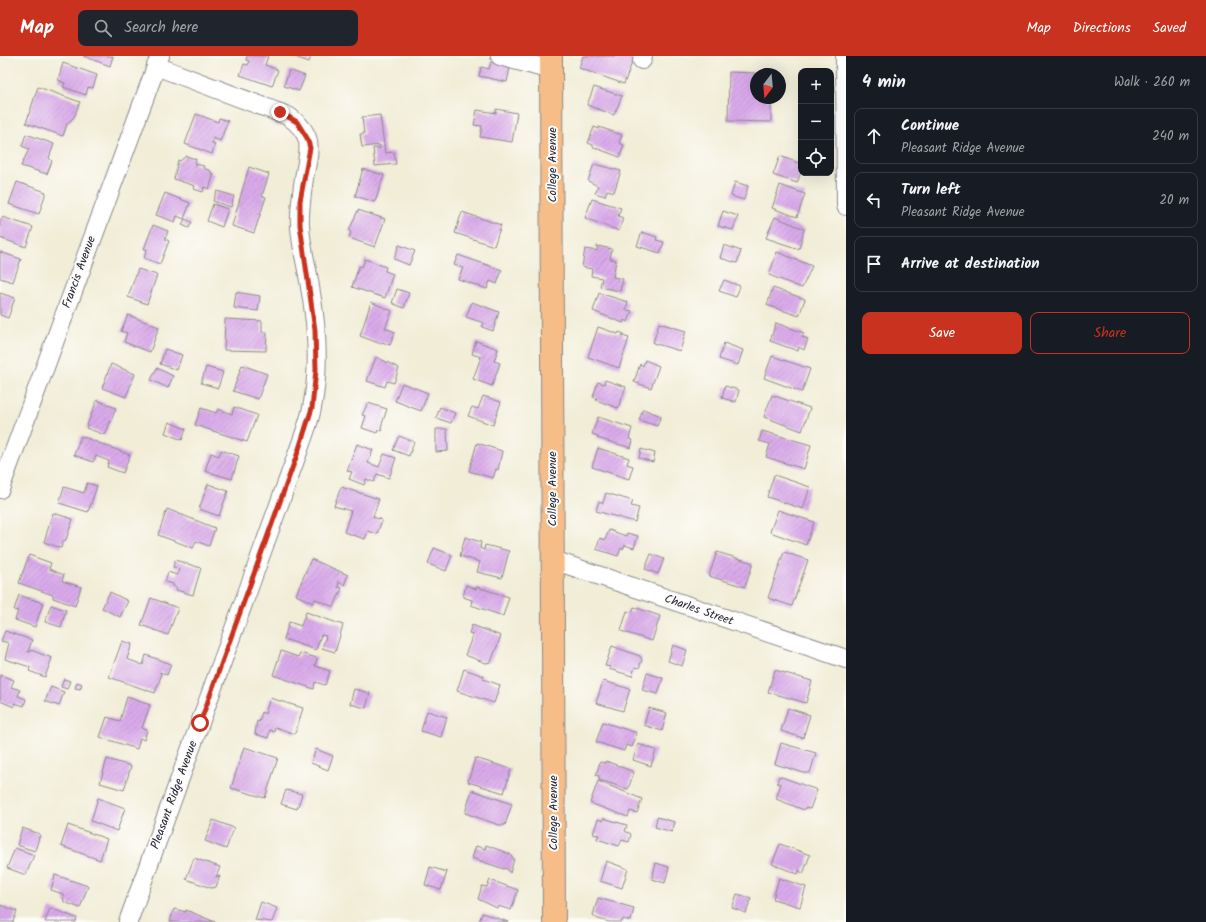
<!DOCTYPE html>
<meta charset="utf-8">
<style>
:root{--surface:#171b24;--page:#20242c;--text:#f1f3f6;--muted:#9ea1a6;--line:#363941;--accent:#c8321e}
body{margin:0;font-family:Kalam,sans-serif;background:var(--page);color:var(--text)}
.controls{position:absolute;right:12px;top:12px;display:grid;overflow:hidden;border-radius:8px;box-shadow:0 4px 16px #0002}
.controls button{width:36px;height:36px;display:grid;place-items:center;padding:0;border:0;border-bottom:1px solid var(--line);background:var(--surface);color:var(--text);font:20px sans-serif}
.compass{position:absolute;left:750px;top:12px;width:36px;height:36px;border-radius:50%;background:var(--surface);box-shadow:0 4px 16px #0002;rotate:196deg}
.stop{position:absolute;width:12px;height:12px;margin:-9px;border:3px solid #c8321e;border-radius:50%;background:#fff}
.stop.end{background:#c8321e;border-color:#fff;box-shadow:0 1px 4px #0008}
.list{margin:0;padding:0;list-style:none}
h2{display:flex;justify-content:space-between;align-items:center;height:52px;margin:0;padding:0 16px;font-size:17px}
h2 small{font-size:13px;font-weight:400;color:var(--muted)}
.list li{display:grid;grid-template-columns:26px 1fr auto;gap:12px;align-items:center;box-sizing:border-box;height:56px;margin:0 8px 8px;padding:0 8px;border:1px solid var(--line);border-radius:8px}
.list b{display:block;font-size:15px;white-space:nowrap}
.list p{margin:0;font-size:13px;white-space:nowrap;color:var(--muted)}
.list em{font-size:13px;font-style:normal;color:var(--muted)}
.actions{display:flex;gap:8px;padding:12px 16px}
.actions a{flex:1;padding:9px 0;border:1px solid var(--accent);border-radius:8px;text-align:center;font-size:14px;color:var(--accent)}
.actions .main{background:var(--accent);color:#fff}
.icon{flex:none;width:22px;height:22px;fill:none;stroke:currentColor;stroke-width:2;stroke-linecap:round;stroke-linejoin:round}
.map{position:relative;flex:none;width:846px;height:866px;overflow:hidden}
header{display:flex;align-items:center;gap:24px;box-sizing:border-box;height:56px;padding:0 20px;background:var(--accent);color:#fff}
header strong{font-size:19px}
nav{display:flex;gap:22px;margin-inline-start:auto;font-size:14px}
.search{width:280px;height:36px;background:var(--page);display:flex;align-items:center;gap:10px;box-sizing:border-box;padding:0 14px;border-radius:8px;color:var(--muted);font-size:15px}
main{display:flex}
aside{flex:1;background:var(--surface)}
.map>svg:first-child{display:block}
</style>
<header>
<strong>Map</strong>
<div class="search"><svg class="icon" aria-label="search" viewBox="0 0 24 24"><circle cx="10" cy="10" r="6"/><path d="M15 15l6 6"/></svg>Search here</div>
<nav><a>Map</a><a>Directions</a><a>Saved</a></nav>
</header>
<main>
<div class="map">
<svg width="846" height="866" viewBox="0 0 846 866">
<defs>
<pattern id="building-hatch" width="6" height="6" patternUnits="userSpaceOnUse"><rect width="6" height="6" fill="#d9aaea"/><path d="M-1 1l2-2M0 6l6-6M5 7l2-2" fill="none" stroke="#ba92ca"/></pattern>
</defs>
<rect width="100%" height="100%" fill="#fdfcf7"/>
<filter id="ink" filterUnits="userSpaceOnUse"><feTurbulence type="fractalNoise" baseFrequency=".025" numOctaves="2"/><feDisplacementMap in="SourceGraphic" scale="8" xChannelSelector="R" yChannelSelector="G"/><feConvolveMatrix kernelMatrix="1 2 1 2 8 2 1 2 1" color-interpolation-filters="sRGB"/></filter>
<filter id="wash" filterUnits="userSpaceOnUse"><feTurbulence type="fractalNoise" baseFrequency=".012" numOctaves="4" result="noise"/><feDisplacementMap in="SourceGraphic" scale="16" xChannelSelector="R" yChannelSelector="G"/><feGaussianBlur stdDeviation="0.9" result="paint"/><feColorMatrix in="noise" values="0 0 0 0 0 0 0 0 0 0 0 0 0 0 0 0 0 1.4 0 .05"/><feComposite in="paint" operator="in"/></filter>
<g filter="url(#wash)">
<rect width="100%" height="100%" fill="#f1edd7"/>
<g id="blocks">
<g fill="url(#building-hatch)">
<polygon points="83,0 113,0 110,10"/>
<polygon points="247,0 268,0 265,9 278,14 272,30 240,19 244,8 248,9 249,5 246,4"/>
<polygon points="292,0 311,0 309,6"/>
<polygon points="583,0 629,0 634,1 624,28 579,12"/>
<polygon points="492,3 511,7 507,26 479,20 481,11 489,13"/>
<polygon points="63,7 97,19 93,32 88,31 86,39 63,31 65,27 58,24"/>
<polygon points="289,14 305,20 299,35 284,30"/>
<polygon points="729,16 756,17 756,42 771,42 771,66 728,65"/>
<polygon points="38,31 80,46 74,61 67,68 63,80 26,67"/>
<polygon points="594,31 622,40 614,59 587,49"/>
<polygon points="496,53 517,57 512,86 480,81 482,70 474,69 477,54 496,57"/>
<polygon points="196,58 218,66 219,62 228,65 220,85 213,82 212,87 215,88 212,98 185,88"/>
<polygon points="380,59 385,97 394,96 396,108 375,110 373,92 380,92 380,89 362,91 360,78 364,78 362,61"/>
<polygon points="594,71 599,73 599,71 622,79 619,87 624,89 620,101 593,91 593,89 588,87"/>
<polygon points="26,78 54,88 49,102 52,105 47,118 21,110 29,93 22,90"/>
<polygon points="186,100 196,103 195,108 204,110 203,112 211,115 211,117 214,118 209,133 204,131 203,136 194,133 195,130 174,123 178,104 180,105"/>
<polygon points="780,100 801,108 801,116 797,127 773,119"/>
<polygon points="594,108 621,115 614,136 607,134 605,140 595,137 598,130 588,125"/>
<polygon points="249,111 269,118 262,140 266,141 254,177 232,170"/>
<polygon points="363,113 384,119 375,146 355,140"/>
<polygon points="17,126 46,136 39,158 9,148"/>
<polygon points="735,126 748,130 744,144 731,140"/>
<polygon points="780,129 805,138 797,161 772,152"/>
<polygon points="217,135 234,140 231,151 213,145"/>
<polygon points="165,137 190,147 184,163 177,160 175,166 156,159"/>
<polygon points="592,143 621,152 618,160 623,162 619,175 585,162"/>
<polygon points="213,148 228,153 222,171 207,165"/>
<polygon points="358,154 385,163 375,191 349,182 351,176 349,175"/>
<polygon points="723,155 738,160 733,174 718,170"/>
<polygon points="462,156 501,169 494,190 455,177"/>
<polygon points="2,161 33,171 26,191 0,182 0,167"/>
<polygon points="775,161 804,173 799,193 766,182"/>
<polygon points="185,163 192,166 189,172 182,169"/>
<polygon points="153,169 168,175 165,183 169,185 160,208 144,202 147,193 144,193"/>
<polygon points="642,176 657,181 656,184 664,186 660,197 637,190"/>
<polygon points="399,189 415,195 409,209 394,203"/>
<polygon points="724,189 741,195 737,207 720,202"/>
<polygon points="597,190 612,193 610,203 616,204 613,221 623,223 620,235 600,231 602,222 591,220 592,213 582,211 585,193 597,195"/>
<polygon points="0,196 21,203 13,226 0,222"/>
<polygon points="777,196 812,210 802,232 769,219"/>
<polygon points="458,199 502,214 497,228 490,225 487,233 458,223 463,212 454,209"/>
<polygon points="365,203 386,211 385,215 393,218 385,242 352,231 359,210 362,211"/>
<polygon points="138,213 157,219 147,248 128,241"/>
<polygon points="724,224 740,230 736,241 719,235"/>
<polygon points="773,232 805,243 799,260 767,249"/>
<polygon points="397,233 409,237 404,252 392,247"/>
<polygon points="236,236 260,240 258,255 234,252"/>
<polygon points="0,237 15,242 8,262 0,259"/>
<polygon points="599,237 628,246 626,254 632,255 628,266 624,264 623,267 593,255"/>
<polygon points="371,246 392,255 385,272 395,276 390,289 382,286 381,288 360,280"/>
<polygon points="472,246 499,256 493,275 482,271 484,267 466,261"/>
<polygon points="128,259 159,271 150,296 124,286 127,277 121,275"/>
<polygon points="225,263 262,265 262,276 267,276 266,295 224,294"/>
<polygon points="659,267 686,275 680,295 653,287"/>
<polygon points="776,267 804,277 802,281 808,283 804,294 799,291 798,295 770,285"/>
<polygon points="598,271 618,278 619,276 624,278 622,280 629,282 619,312 588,301"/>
<polygon points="476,285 498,293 494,305 500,307 492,330 473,323 481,301 472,298"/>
<polygon points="724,287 743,294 738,309 719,303"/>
<polygon points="165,293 182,299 177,314 160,308"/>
<polygon points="772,300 810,313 802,336 764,322"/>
<polygon points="376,301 399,312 394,327 387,325 385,331 367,325"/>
<polygon points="645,304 659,310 651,332 634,326 640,308 643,310"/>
<polygon points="111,308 135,318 126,341 102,332"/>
<polygon points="242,309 267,318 258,343 233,335"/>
<polygon points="206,311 223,316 218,332 201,327"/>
<polygon points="157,312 173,320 168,332 151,324"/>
<polygon points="605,324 626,331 618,352 596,344 597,342 593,341 598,326 604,328"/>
<polygon points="402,327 428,337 421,355 395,345"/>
<polygon points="725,330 739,334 736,346 722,342"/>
<polygon points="772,339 810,352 802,375 764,361"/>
<polygon points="483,340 501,346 493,369 468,360 472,351 478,353"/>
<polygon points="97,344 116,352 105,379 86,372"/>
<polygon points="368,347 387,353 381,371 382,375 378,374 377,377 362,372 366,360 362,359"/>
<polygon points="234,351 257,359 247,386 195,369 201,352 216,357 218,353 232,358"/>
<polygon points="440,351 455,357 451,367 436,362"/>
<polygon points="643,353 661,360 657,370 639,364"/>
<polygon points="598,361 632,372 629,383 633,384 631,392 597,382 598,380 592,378"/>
<polygon points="169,366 186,373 182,384 165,377"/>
<polygon points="436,373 447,373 448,395 436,396"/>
<polygon points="762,375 811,389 804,413 766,401 770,388 759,385"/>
<polygon points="81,380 130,399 123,417 107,411 109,405 96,400 93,406 74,399"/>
<polygon points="399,380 414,386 409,400 393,394"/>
<polygon points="477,387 502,395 498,414 496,413 493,422 469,415"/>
<polygon points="357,388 373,394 368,407 379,411 384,398 396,402 389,422 377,418 374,426 366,423 364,429 349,423 352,416 347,415"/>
<polygon points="598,392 629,402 627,408 633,410 629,423 592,411"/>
<polygon points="641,393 655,397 653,406 639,402"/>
<polygon points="221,394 239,400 232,423 205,415 211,397 219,400"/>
<polygon points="774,419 810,431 803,453 767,441"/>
<polygon points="87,427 97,430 88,456 59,447 64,431 84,437"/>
<polygon points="208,428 228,435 219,460 199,453"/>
<polygon points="341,431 379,443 373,461 382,464 377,478 368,475 365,483 344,476 351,455 334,450"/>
<polygon points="606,437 633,445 631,450 639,452 635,466 596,455 599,445 603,447"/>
<polygon points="167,453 215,472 209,490 196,485 193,492 158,479"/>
<polygon points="778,454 814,466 806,489 770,476"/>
<polygon points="53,457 73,463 66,484 63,485 61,492 44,486"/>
<polygon points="609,474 626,480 627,477 638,480 634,492 625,489 623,493 621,492 618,500 596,493 600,482 605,484"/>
<polygon points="465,481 481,486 480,492 484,494 485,489 509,495 502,522 477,516 480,506 460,500"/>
<polygon points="434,492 452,499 446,515 428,508"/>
<polygon points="717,496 753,507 745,531 709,520"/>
<polygon points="784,496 808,504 792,550 768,542"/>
<polygon points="651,498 664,503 658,518 645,513"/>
<polygon points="29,499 51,507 49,513 64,519 62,525 81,531 75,550 53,542 53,539 19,527"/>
<polygon points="311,503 348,519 344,529 339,526 338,531 342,532 334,551 315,543 313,547 296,539"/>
<polygon points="175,504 201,512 193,539 176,534 177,532 173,530 173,528 165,526 168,516 177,519 179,513 173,511"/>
<polygon points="466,529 476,533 477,531 509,541 503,560 471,549 472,544 463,541"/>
<polygon points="110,536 128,545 120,561 102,552"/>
<polygon points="19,539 43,547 35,571 15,564 18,555 14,554"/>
<polygon points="151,542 178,552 168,579 141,569"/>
<polygon points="51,549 66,554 61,571 45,566"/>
<polygon points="634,551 660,560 652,585 621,575 627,555 632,557"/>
<polygon points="306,556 343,569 335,596 322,592 326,580 321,579 316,594 284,583 289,566 301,570"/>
<polygon points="472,569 501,580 491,606 486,607 465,599 473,579 469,577"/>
<polygon points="5,575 32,584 28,596 30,596 31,594 52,602 45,621 29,615 30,611 5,603 9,587 1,585"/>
<polygon points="122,585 132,588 127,603 143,609 146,599 171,608 167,619 160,616 161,620 155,637 109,621"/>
<polygon points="673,589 687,594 682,610 668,605"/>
<polygon points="612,590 640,600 642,604 639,612 635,611 632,620 609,613 611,611 605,610"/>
<polygon points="281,595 298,601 300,597 317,602 315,610 330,615 325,629 315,626 314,633 273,619"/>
<polygon points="464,613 484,620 483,623 500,629 494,647 457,635"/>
<polygon points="775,614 812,625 806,647 768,636"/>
<polygon points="647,617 663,622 658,638 642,634"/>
<polygon points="0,619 14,624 11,631 20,634 18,640 26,643 24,650 15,647 14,651 0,645"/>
<polygon points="64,623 70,625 67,633 61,631"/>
<polygon points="603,625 630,633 623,655 596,647"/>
<polygon points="77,626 82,628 80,633 75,632"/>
<polygon points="51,631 64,636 59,650 45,645"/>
<polygon points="354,633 370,637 366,652 350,648"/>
<polygon points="127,641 150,649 142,672 147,674 144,684 140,682 137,693 100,681 107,661 120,665"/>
<polygon points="270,642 303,652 295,678 275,671 274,676 270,674 268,682 255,678 257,665 259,666 262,656 265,658"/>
<polygon points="649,652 667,657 662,675 644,669"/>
<polygon points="788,652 810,659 803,682 781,675"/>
<polygon points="427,655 447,661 441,681 421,675"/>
<polygon points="603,666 637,677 632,691 626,689 624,695 596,686"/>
<polygon points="781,687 816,697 810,717 804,717 775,708"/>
<polygon points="638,688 656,694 651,710 633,704"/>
<polygon points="244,691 278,702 265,742 231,732"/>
<polygon points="316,693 333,700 328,714 311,707"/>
<polygon points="475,702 511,713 504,737 468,726"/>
<polygon points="107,703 131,710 124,734 100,727"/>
<polygon points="606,705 634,716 628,733 599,724 599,720 596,719 600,706 605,707"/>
<polygon points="779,720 817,734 810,753 805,752 804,754 776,743 781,728 777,727"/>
<polygon points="598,725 642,743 637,757 630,755 628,761 590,747"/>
<polygon points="286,734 302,738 297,753 281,748"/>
<polygon points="472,734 512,748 505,769 499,769 465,757"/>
<polygon points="98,742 125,752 117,775 91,765"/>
<polygon points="657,761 675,766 672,776 655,771"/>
<polygon points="603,762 627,769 625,775 631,778 629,786 622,784 619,790 597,783 599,779 593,778 598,763 603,765"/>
<polygon points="213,764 234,772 226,793 205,785"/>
<polygon points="68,769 107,783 100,804 61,790"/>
<polygon points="22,772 40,778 35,795 17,789"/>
<polygon points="780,788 810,799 803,818 799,814 798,818 772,808"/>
<polygon points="486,789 510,798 514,803 510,817 506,812 504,813 472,802 476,790 485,793"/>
<polygon points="15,792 34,799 26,819 7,812"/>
<polygon points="194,802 220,811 216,821 220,820 216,831 211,832 186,823"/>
<polygon points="606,805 628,813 622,832 600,825"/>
<polygon points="656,807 669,811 665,827 652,823"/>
<polygon points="430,811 447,816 441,834 425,829"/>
<polygon points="55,819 88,830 80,852 64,846 63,838 51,834"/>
<polygon points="779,822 806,831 800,851 773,843"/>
<polygon points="490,824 518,834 511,854 498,850 497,852 478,843 482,830 487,831"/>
<polygon points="737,838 751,842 746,857 732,852"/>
<polygon points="598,842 634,852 631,865 623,863 622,866 610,866 598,863 593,859"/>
<polygon points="261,846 277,852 272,866 255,864"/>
<polygon points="0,849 17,855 13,866 0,866"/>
<polygon points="50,852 77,862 76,866 45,866"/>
<polygon points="174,853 186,856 186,854 215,866 170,866"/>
<polygon points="482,857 508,866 479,866"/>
</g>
</g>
</g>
<g filter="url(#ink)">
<use href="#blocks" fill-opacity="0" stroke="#8a8889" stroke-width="1"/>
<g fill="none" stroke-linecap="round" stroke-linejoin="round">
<defs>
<g id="minor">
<polyline points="500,0 551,14"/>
<polyline points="845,0 846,150"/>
<polyline points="642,4 643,0"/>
<polyline points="0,433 160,0"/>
<polyline points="553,504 846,603"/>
<path d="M 128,866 L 298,396 C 303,381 309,367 312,352 C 320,312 317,270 310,231 C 307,210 301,191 300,170 C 299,154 302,138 304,122 C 309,95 316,79 288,60 L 156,10"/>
</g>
<polyline id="major" points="551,0 554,866"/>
</defs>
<use href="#minor" stroke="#8a8889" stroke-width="20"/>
<use href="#major" stroke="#8a8889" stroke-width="24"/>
<use href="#minor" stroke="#fff" stroke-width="18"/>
<use href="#major" stroke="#f7bd88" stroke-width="22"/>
</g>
</g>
<g fill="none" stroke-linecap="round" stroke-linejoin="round" filter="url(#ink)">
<polyline stroke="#c8321e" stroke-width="5" points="200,667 298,396 312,352 316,314 315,274 300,169 300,145 310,92 307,82 297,66 280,56"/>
</g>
<g text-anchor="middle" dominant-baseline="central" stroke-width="4" stroke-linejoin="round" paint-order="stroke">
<g font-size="12" fill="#22223b" stroke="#fdfcf7">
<text transform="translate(552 109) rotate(-90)">College Avenue</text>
<text transform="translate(79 216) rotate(-70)">Francis Avenue</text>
<text transform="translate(552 433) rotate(-90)">College Avenue</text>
<text transform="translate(699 554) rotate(19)">Charles Street</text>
<text transform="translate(174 739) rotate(-70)">Pleasant Ridge Avenue</text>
<text transform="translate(553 757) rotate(-90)">College Avenue</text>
</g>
</g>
</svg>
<div class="controls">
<button>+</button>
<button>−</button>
<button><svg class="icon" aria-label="locate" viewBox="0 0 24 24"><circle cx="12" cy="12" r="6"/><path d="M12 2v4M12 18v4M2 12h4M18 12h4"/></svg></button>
</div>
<svg class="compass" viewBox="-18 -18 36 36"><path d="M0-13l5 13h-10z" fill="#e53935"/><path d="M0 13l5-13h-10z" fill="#9ea1a6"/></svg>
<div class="stop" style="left:200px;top:667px"></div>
<div class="stop end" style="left:280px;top:56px"></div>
</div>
<aside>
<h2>4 min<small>Walk · 260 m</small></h2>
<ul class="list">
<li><svg class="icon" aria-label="ahead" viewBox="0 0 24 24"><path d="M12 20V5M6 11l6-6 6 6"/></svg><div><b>Continue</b><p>Pleasant Ridge Avenue</p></div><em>240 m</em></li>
<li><svg class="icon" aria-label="left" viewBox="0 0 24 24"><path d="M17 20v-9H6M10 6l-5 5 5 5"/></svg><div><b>Turn left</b><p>Pleasant Ridge Avenue</p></div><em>20 m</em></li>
<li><svg class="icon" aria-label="arrive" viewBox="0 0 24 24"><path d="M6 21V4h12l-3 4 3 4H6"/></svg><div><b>Arrive at destination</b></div></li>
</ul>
<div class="actions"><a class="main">Save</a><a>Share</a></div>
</aside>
</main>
